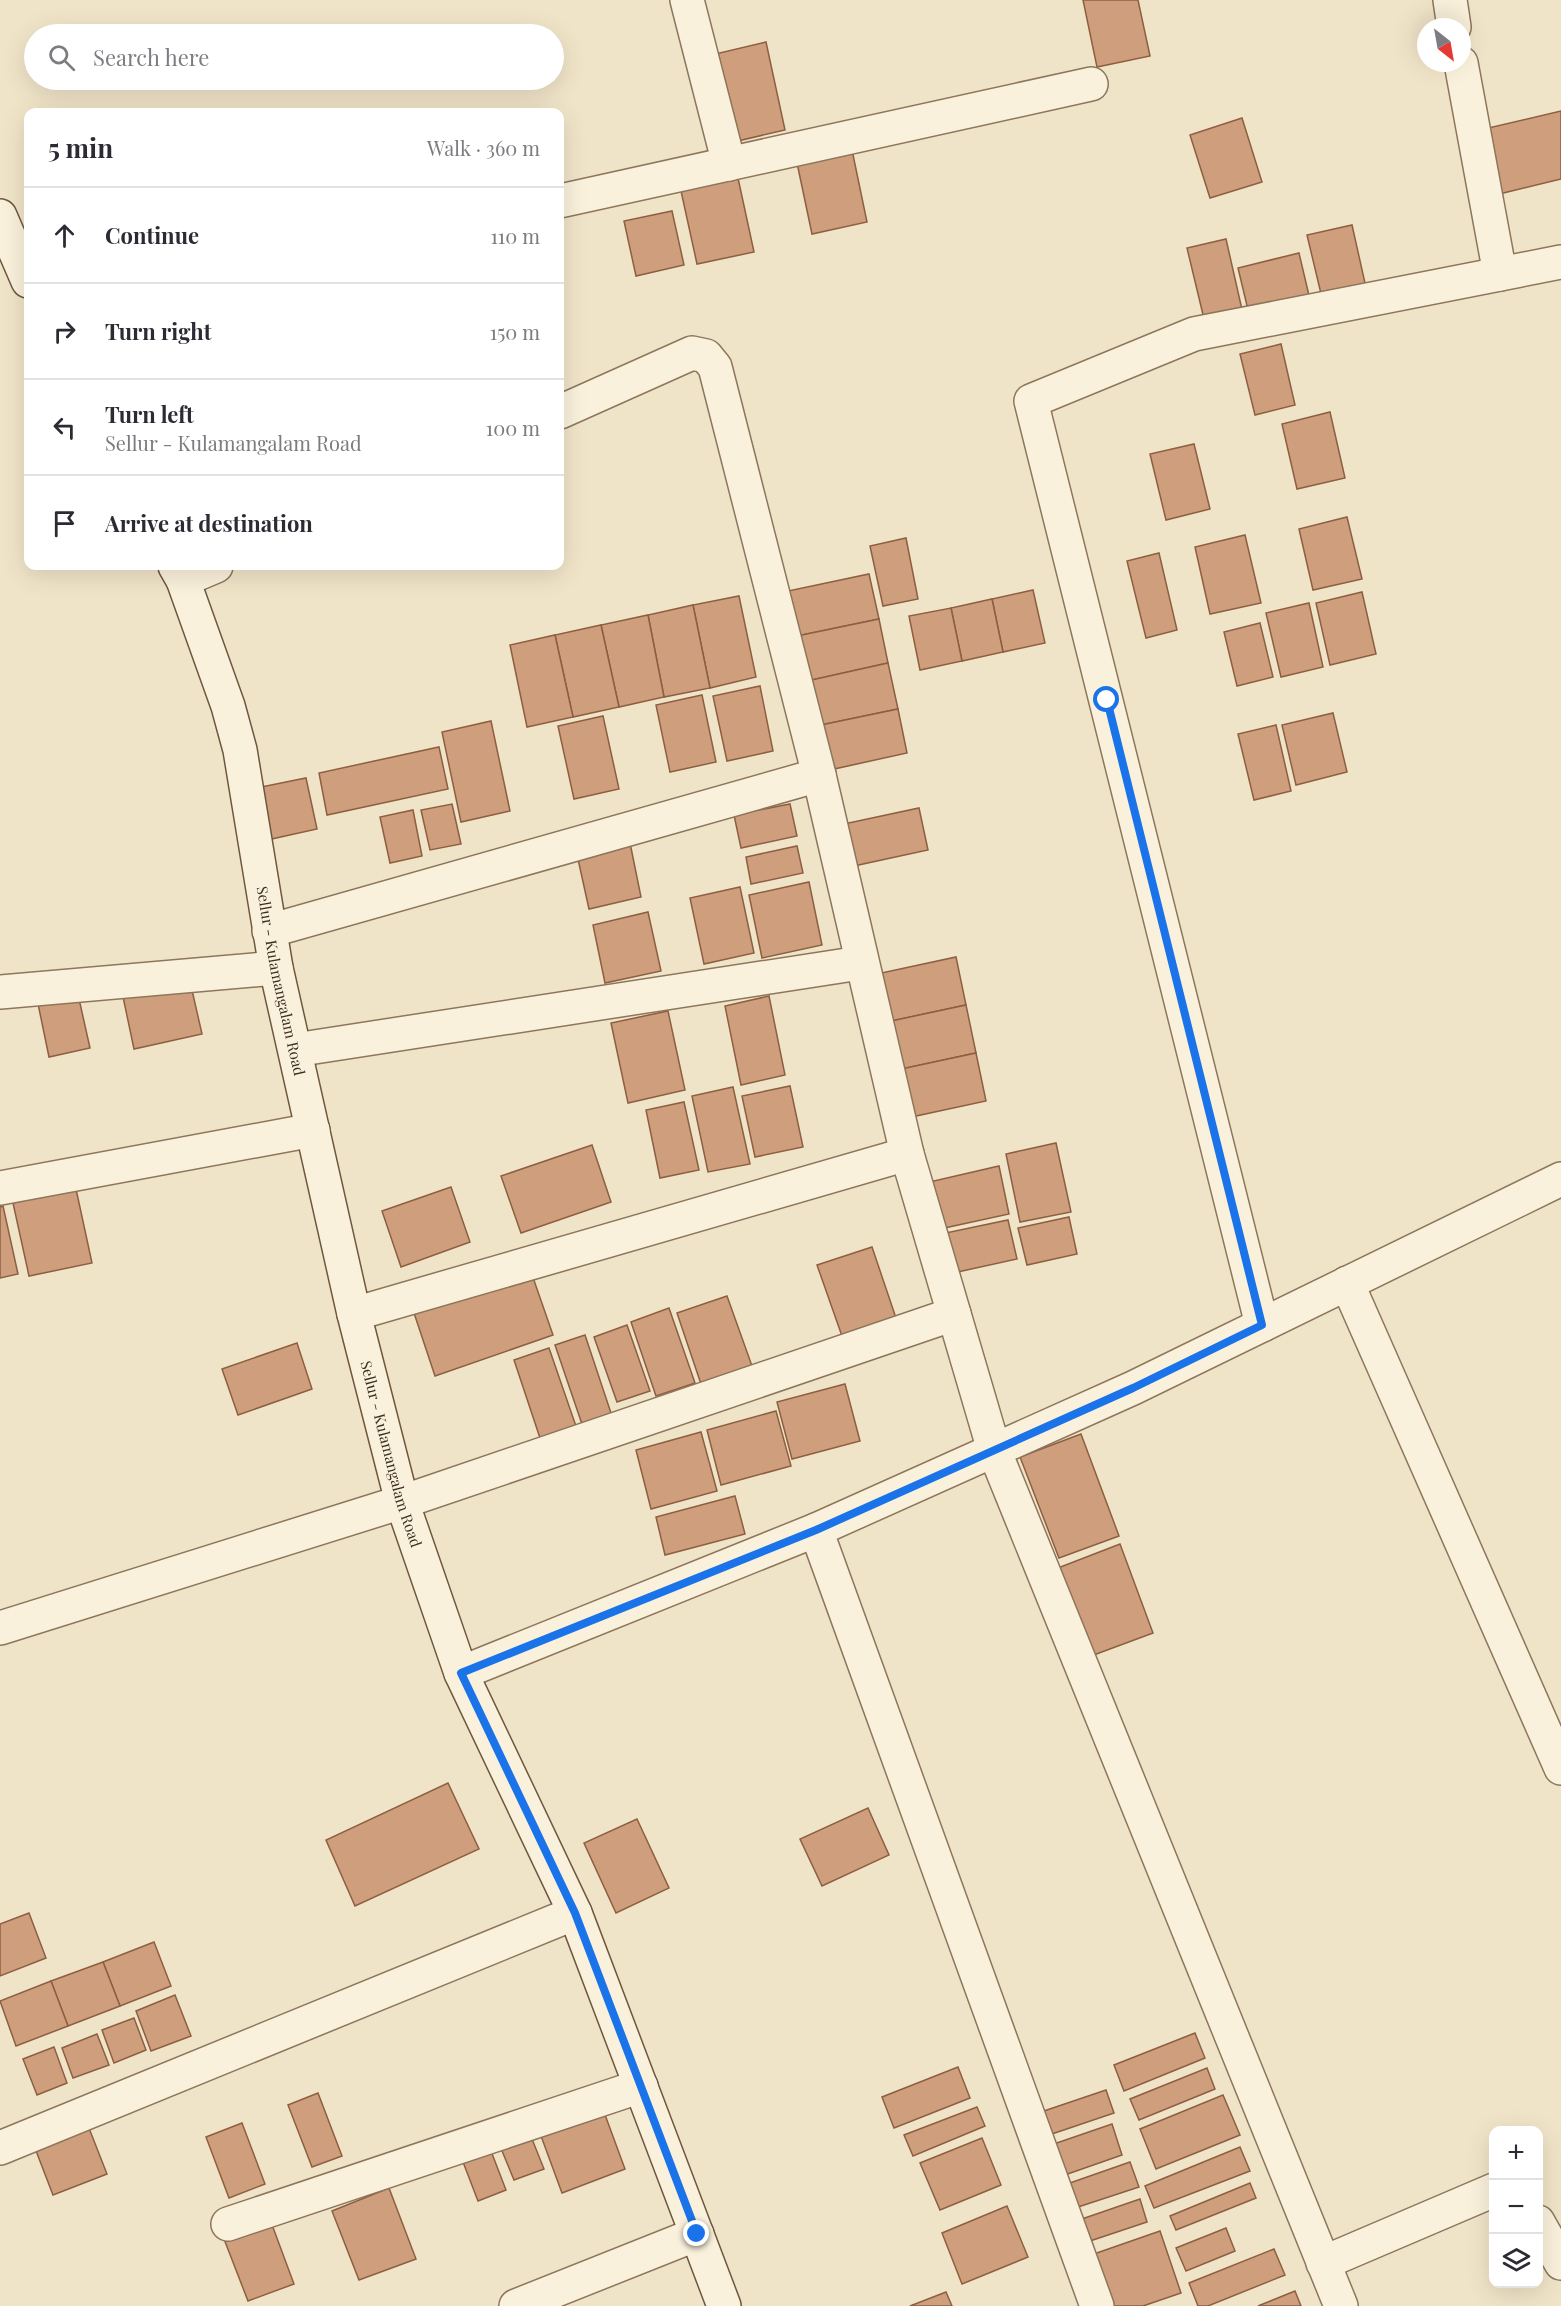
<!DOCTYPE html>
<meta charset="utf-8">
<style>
:root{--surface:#fff;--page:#f2f2f3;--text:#2b2b33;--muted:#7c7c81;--line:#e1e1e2}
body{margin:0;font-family:"Playfair Display",serif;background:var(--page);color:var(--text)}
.controls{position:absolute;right:18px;bottom:18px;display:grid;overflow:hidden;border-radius:12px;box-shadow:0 6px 24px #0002}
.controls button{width:54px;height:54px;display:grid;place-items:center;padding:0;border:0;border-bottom:2px solid var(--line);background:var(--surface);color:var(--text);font:30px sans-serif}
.compass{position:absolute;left:1417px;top:18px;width:54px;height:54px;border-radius:50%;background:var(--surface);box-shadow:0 6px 24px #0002;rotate:149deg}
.stop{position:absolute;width:18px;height:18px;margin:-14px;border:4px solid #1a73e8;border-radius:50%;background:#fff}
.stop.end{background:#1a73e8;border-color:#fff;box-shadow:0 2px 6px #0008}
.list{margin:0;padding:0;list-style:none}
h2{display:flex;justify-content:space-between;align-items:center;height:78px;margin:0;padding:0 24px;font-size:26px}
h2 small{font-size:20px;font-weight:400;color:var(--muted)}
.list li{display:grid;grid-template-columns:39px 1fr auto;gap:18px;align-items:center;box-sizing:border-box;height:96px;padding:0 24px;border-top:2px solid var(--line)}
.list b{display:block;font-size:22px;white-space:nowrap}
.list p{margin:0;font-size:20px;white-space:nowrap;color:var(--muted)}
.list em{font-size:20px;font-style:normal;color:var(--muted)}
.icon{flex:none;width:33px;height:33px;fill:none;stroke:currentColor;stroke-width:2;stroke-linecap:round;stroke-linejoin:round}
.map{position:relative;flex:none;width:1561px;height:2306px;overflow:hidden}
.search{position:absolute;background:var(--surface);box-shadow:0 6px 24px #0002;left:24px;top:24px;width:540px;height:66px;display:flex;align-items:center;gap:15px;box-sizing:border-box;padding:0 21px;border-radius:33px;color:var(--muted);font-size:22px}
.panel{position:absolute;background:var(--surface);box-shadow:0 6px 24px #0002;left:24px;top:108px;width:540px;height:462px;border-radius:12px}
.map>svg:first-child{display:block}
</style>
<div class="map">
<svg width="1561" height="2306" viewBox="0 0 1561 2306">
<rect width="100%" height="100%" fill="#f0e4c8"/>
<g fill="#cf9f7d" stroke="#8d5f41" stroke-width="1.5">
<polygon points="1083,0 1138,0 1150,56 1097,67"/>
<polygon points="766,42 785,130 729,143 711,55"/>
<polygon points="1561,111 1561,179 1499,194 1484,129"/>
<polygon points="1242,118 1262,182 1210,198 1190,135"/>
<polygon points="852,150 867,222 812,234 797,163"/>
<polygon points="738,178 754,252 697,264 681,191"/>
<polygon points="672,211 684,265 636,276 624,221"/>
<polygon points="1352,225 1367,292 1323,302 1307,235"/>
<polygon points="1226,239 1243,314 1205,323 1187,248"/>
<polygon points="1299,253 1311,304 1250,318 1238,268"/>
<polygon points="1281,344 1295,405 1255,415 1240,354"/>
<polygon points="1330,412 1345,478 1297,489 1282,424"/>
<polygon points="1194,444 1210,509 1166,520 1150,454"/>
<polygon points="1347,517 1362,579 1313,590 1299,529"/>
<polygon points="1245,535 1261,603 1210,614 1195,547"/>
<polygon points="906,538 918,599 883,606 870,546"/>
<polygon points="1159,553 1177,630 1146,638 1127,561"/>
<polygon points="869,574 879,619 797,636 788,591"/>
<polygon points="1033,590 1045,643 1003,652 992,599"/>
<polygon points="1362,592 1376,654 1330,665 1316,603"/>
<polygon points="739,596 756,677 710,688 693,605"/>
<polygon points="992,599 1003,652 962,661 951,608"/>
<polygon points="1309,603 1323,667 1281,677 1266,613"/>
<polygon points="693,605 710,688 664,697 648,615"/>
<polygon points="951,608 962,661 920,670 909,616"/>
<polygon points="648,615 664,697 619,707 601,625"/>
<polygon points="879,619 888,663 807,681 797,636"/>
<polygon points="1260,623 1273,677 1237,686 1224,632"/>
<polygon points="601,625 619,707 573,717 555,635"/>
<polygon points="555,635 573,717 527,727 510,645"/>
<polygon points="888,663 898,709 816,726 807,681"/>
<polygon points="760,686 773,751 727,761 713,696"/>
<polygon points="702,695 716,762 670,772 656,705"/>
<polygon points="898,709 907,753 825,771 816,726"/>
<polygon points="1333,713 1347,772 1296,785 1282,725"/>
<polygon points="603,716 619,789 574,799 558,726"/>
<polygon points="491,721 510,811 461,822 442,732"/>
<polygon points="1276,725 1291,791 1254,800 1238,734"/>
<polygon points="439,747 448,789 327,815 319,773"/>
<polygon points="306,778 317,829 267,840 256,788"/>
<polygon points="452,804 461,844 430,850 421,810"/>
<polygon points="790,804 797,836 741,848 734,815"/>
<polygon points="919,808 928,850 849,867 839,825"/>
<polygon points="413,810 422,856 390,863 380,817"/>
<polygon points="629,838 641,897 589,909 576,850"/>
<polygon points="797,846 803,873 751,884 746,857"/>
<polygon points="809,882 822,945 762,958 749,895"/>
<polygon points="740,887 754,953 704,964 690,898"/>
<polygon points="648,912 661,971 605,983 593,925"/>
<polygon points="956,957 966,1005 882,1023 872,975"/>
<polygon points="189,977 202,1034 134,1049 122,992"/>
<polygon points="77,990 90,1048 49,1057 37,999"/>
<polygon points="769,996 785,1075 741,1085 725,1006"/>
<polygon points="966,1005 976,1053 892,1071 882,1023"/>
<polygon points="668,1011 685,1090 628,1103 611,1023"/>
<polygon points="976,1053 986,1101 902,1119 892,1071"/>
<polygon points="790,1086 803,1147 755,1157 742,1096"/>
<polygon points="733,1087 750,1164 708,1172 692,1096"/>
<polygon points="684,1102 699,1170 660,1178 646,1110"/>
<polygon points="1056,1143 1071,1212 1020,1222 1006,1154"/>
<polygon points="592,1145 611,1202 521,1233 501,1176"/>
<polygon points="999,1166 1009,1214 935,1230 925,1183"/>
<polygon points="451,1187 470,1242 401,1267 382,1211"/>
<polygon points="76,1189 92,1263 29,1276 13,1203"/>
<polygon points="3,1206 18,1274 0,1278 0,1207"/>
<polygon points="1069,1217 1077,1254 1027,1265 1018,1228"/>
<polygon points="1008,1220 1017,1259 944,1275 936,1235"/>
<polygon points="872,1247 896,1318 842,1336 817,1265"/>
<polygon points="529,1266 553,1335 435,1376 412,1307"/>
<polygon points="727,1296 752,1366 701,1384 677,1313"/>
<polygon points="669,1308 695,1383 656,1396 631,1322"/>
<polygon points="627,1325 650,1391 617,1402 594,1337"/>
<polygon points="585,1335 613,1419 584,1430 555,1345"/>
<polygon points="297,1343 312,1389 238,1415 222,1369"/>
<polygon points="549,1348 578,1432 542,1444 514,1360"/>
<polygon points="845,1384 860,1441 792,1459 777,1402"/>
<polygon points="776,1411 791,1466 721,1485 707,1430"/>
<polygon points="701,1432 717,1491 651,1509 636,1450"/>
<polygon points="1081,1434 1119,1536 1059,1558 1020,1457"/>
<polygon points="735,1496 745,1534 665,1555 656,1517"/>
<polygon points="1120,1544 1153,1633 1091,1656 1058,1568"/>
<polygon points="448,1783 479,1849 355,1906 326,1840"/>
<polygon points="868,1808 889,1855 822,1886 800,1839"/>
<polygon points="637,1819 669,1888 616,1913 584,1843"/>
<polygon points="29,1913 46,1958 0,1976 0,1924"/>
<polygon points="154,1942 171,1986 120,2006 103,1962"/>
<polygon points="103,1962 120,2006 68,2026 51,1981"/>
<polygon points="51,1981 68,2026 16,2046 0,2001"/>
<polygon points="175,1995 191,2036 151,2051 136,2011"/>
<polygon points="134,2018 146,2050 114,2063 102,2030"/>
<polygon points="1195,2033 1205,2058 1124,2091 1114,2065"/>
<polygon points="97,2034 109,2065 73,2078 62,2048"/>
<polygon points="54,2047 67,2083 37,2095 23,2059"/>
<polygon points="958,2067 970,2098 894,2128 882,2097"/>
<polygon points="1207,2068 1215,2089 1139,2120 1130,2099"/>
<polygon points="1106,2090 1114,2113 1043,2137 1035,2114"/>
<polygon points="318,2093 342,2156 312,2167 288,2105"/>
<polygon points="1223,2095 1240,2135 1156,2169 1140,2129"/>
<polygon points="977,2107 985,2126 913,2156 904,2135"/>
<polygon points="604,2112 625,2169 562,2193 541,2136"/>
<polygon points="87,2123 107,2174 53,2195 33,2143"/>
<polygon points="242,2123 265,2184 229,2198 206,2137"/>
<polygon points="1112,2124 1122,2155 1059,2177 1048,2146"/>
<polygon points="530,2134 544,2169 514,2180 500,2146"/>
<polygon points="982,2138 1001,2185 940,2210 920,2163"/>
<polygon points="1240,2147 1250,2171 1154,2208 1145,2186"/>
<polygon points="491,2151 506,2190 478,2201 463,2162"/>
<polygon points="1130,2162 1139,2187 1075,2208 1067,2184"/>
<polygon points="1250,2183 1256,2198 1176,2230 1170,2216"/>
<polygon points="389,2188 416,2259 359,2280 332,2211"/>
<polygon points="1140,2199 1147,2222 1084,2243 1076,2221"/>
<polygon points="1007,2206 1028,2257 962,2284 942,2233"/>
<polygon points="271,2222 294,2284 248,2301 224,2239"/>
<polygon points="1226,2228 1235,2251 1186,2271 1176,2248"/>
<polygon points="1160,2231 1181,2293 1143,2306 1109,2306 1091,2255"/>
<polygon points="1274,2249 1285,2275 1208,2306 1198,2306 1189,2283"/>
<polygon points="1295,2291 1301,2306 1258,2306"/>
<polygon points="946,2292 952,2306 910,2306"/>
</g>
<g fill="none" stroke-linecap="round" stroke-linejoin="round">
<defs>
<g id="street">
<polyline points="687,0 729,164"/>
<polyline points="1450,0 1454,27"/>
<polyline points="1461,63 1500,274"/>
<polyline points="560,201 1091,84"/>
<polyline points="560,412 692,353 706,356 715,367 819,775 907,1154 994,1450 1341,2306"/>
<polyline points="183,580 216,566"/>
<polyline points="269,931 819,775"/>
<polyline points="0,992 276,968"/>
<polyline points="295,1050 860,963"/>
<polyline points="0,1188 313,1130"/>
<polyline points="1347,1283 1561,1768"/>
<polyline points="354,1314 907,1154"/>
<polyline points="1262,1325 1031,401 1194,334 1561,262"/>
<polyline points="816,1530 1097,2306"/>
<polyline points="0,1628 402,1502 954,1314"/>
<polyline points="461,1673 816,1530 1133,1388 1561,1179"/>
<polyline points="0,2148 575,1913"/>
<polyline points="1538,2222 1561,2263"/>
<polyline points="228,2224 641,2086"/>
<polyline points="1323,2263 1494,2190"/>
<polyline points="516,2306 697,2234"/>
</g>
<g id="secondary">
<polyline points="0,216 28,281"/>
<path id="s1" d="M 175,566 L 183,580 L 228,706 L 240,750 L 276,968 L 354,1314 L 402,1502 L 461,1673 L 575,1913 L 724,2306"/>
</g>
</defs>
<use href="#street" stroke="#8d765c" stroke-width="36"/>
<use href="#secondary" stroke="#6f573f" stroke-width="36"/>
<use href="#street" stroke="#faf1dc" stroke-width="33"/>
<use href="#secondary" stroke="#faf1dc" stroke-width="33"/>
</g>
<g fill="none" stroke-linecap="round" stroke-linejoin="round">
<polyline stroke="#1a73e8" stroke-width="8" points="697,2234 575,1913 461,1673 816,1530 1133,1388 1262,1325 1107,700"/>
</g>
<g text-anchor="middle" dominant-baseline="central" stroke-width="6" stroke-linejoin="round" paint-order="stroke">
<g font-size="15" fill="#3d2e20" stroke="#f7eed8">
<text stroke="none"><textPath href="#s1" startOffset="430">Sellur - Kulamangalam Road</textPath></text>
<text stroke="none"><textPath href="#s1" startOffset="916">Sellur - Kulamangalam Road</textPath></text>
</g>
</g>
</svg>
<div class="controls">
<button>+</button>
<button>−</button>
<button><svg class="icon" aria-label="layers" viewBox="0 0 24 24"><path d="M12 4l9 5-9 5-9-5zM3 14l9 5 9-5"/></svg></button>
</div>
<svg class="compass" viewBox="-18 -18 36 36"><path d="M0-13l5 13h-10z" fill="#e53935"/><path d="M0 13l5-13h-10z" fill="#7c7c81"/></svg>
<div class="stop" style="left:1107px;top:700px"></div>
<div class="stop end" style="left:697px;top:2234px"></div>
<div class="search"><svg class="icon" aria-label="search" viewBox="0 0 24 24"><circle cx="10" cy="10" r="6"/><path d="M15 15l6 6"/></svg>Search here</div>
<section class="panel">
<h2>5 min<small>Walk · 360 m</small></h2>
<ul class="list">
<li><svg class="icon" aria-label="ahead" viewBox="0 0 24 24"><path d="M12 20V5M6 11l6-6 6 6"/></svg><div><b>Continue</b></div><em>110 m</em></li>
<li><svg class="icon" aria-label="right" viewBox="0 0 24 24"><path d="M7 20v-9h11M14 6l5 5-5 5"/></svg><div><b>Turn right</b></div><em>150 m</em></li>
<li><svg class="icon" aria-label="left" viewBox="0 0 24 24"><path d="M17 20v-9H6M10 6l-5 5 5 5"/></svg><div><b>Turn left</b><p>Sellur - Kulamangalam Road</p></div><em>100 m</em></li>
<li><svg class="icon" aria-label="arrive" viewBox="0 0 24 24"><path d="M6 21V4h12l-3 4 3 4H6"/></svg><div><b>Arrive at destination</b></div></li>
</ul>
</section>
</div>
